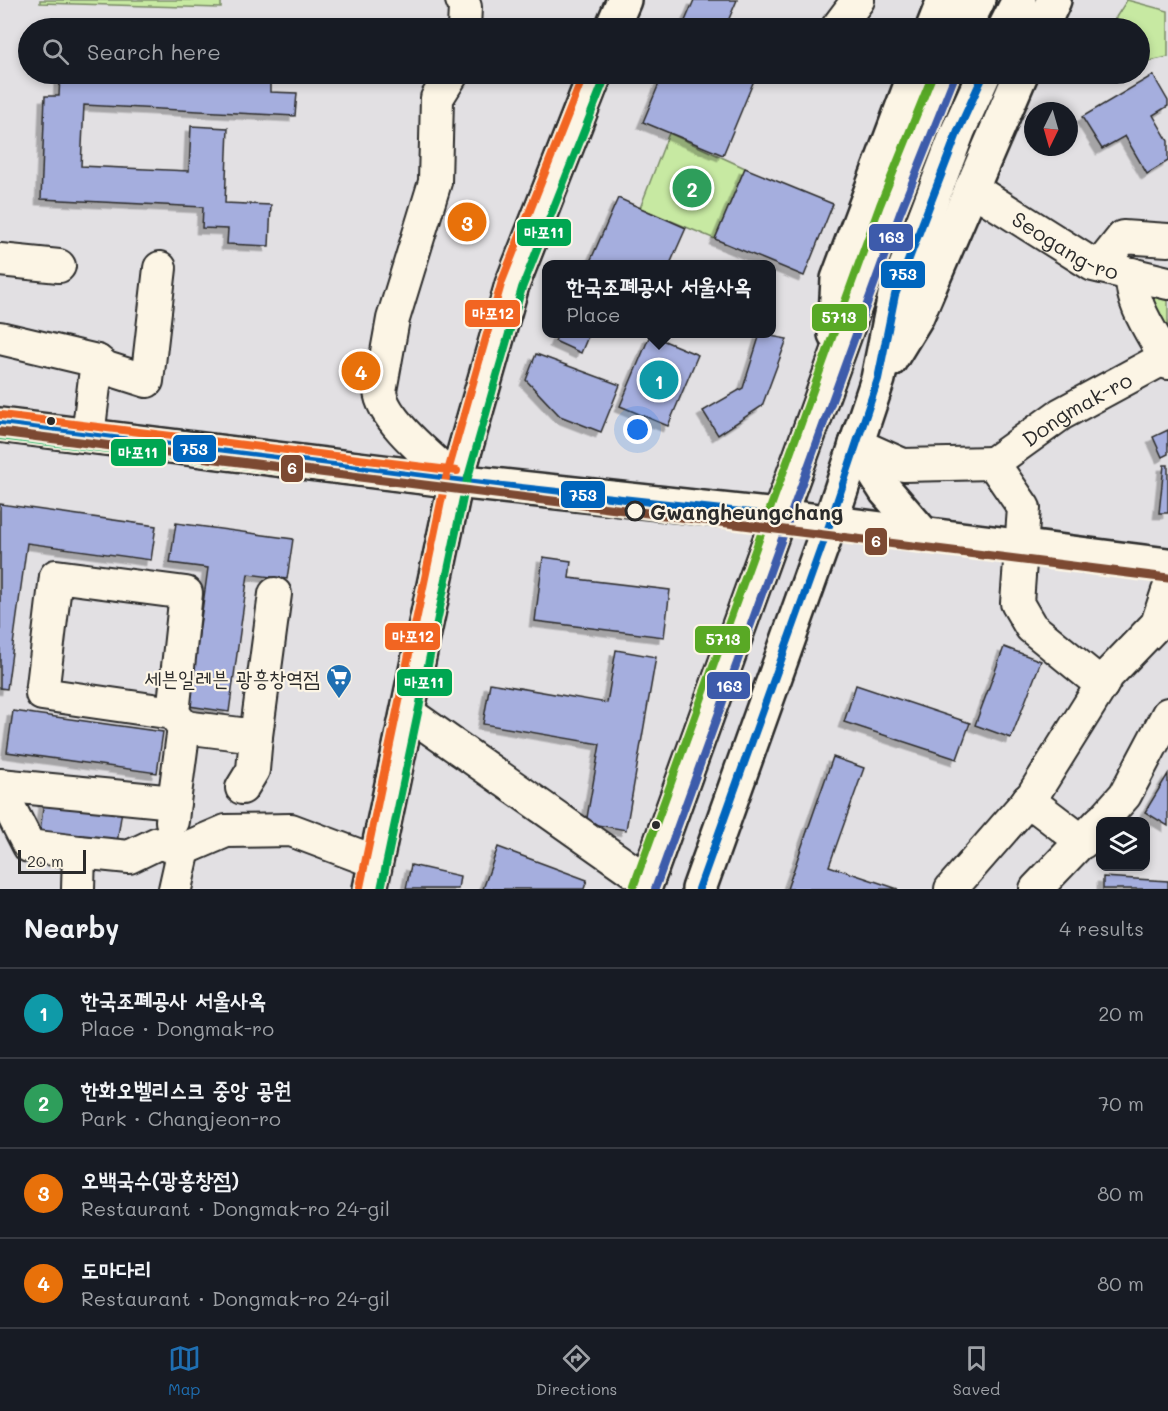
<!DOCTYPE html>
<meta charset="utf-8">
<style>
:root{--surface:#171b24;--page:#20242c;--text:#f1f3f6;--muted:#9ea1a6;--line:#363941;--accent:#1f6fb2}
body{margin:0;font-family:Mali,"Poor Story",sans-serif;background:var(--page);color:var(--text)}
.controls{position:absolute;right:18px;bottom:18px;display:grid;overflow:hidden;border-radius:12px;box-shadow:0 3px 9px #0003}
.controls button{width:54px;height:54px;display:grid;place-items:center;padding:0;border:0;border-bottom:2px solid var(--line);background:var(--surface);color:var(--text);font:30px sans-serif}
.compass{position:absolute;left:1024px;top:102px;width:54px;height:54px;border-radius:50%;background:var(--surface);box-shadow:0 3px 9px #0003;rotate:185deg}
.scale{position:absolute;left:18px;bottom:15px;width:68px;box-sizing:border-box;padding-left:6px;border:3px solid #2b2b2b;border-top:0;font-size:16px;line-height:21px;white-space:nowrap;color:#2b2b2b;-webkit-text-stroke:4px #fcf5e5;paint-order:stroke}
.you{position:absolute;left:638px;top:430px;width:21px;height:21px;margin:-15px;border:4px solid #fff;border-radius:50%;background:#1a73e8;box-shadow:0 0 0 9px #1a73e833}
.badge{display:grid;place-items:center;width:39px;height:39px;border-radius:50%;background:var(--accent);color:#fff;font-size:20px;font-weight:700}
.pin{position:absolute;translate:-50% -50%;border:3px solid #fff;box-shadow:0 2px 6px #0006}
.popup{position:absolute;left:542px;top:260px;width:234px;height:78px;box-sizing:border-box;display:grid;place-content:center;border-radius:12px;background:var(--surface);filter:drop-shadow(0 2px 4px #0005);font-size:20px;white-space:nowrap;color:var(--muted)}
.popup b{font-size:22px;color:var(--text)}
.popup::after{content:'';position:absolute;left:50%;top:100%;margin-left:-12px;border:12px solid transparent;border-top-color:var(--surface)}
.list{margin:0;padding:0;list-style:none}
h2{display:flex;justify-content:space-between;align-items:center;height:78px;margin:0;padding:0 24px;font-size:26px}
h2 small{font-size:20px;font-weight:400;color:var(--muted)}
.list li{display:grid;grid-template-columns:39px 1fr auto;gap:18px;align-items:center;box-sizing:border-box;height:90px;padding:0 24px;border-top:2px solid var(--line)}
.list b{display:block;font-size:22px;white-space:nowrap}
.list p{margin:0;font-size:20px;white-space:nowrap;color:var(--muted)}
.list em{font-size:20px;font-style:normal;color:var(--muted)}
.icon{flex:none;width:33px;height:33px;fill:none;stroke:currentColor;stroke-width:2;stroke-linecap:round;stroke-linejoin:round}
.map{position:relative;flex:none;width:1168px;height:889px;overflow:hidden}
.search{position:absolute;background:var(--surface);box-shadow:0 3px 9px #0003;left:18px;right:18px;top:18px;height:66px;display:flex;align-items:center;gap:15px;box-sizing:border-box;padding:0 21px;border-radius:33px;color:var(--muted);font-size:22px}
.sheet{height:438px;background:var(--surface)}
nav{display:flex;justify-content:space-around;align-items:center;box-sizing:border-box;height:84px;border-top:2px solid var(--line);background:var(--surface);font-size:16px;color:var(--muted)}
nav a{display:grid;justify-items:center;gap:3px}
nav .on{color:var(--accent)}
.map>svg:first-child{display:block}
</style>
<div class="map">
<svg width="1168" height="889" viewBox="0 0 1168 889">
<defs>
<filter id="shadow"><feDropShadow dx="-5.5" dy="5.5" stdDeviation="0" flood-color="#0004"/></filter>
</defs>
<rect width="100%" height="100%" fill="#e2e0e3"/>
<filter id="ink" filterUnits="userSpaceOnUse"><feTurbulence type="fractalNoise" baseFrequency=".0167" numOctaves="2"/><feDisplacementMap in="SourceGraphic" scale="12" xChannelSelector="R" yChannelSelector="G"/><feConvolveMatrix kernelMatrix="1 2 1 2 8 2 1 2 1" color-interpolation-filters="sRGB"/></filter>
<g filter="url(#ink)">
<g fill="#c7e9a2" stroke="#798a66" stroke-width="1.5">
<polygon points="40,0 221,0 221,8 40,3"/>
<polygon points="1127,0 1168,11 1168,57 1140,63 1140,28 1109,28"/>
<polygon points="669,133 745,168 715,239 640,208"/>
<polygon points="1136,281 1168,288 1168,351"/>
</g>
<g fill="#a5aede" stroke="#2b2b2b" stroke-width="1.5" filter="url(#shadow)">
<polygon points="694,0 737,0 725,28 682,28"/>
<polygon points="60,74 186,74 270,77 270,92 297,93 295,116 84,105 81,166 189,171 191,126 228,128 225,203 271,205 269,246 227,244 228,229 202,228 203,207 41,199 45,96 59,96"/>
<polygon points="663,74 744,74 755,78 723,155 643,122"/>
<polygon points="1153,75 1168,101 1168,106 1153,115 1168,141 1168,161 1147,174 1125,136 1102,149 1082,117"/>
<polygon points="745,168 833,204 804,276 715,239"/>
<polygon points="618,198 686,228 670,264 589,264"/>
<polygon points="558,334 589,334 581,353 555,341"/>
<polygon points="760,334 787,339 762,406 718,435 703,411 743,388"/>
<polygon points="650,335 698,355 668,426 620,406"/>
<polygon points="536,354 620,385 601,432 560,416 526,380"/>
<polygon points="1168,430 1168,454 1162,457 1153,437"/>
<polygon points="1164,465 1168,465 1168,513 1159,513"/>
<polygon points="0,504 156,526 151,560 27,543 7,689 0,688"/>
<polygon points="176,523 293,539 287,579 248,574 229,712 189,706 208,568 170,563"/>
<polygon points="543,557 571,561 569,578 670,590 664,637 535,621"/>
<polygon points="1004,647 1041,661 1011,738 975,725"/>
<polygon points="616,650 656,657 626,830 586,823 600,744 483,724 490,683 607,703"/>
<polygon points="856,685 970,723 957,759 844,722"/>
<polygon points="13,711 163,732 157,773 7,752"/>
<polygon points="833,757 864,768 829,866 898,889 787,889"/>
<polygon points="1168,774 1168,826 1145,812"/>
<polygon points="44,800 122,810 117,843 40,833"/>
<polygon points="498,847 587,880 584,889 483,889"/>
<polygon points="411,865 460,876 458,889 406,889"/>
<polygon points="1103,877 1168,881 1168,889 1103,889"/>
</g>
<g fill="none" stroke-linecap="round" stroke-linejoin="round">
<defs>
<g id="minor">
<polyline points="462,0 465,7 464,28"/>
<polyline points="837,28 858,0"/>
<path d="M 452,74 L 437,98 L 435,182 L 393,319 L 380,391 C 382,420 435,461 456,481"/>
<path id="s1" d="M 971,188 L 1093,265 L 1168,283"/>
<polyline points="0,260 59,266"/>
<polyline points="1100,266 1123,237 1168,240"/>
<path d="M 1132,274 C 1130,305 1155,336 1168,363"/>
<polyline points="0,338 97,361 88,436"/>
<polyline points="97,361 106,368 147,381 160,268"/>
<polyline points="856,444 903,465 993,463 1024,508 1017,603 1031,627 1102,685"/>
<path id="s2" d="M 993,463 L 1061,414 L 1168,356"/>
<polyline points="407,712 647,881"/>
<polyline points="173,713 186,593 56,576 42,694 173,713 184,727"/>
<polyline points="0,785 174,802 172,821"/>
<polyline points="242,788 253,770 256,736"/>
<polyline points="0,789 29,846 79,852"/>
<polyline points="1028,800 1083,842"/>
<polyline points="174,802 184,727 256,736 275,594"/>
<polyline points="1101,822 1125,795 1168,714"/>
<polyline points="78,889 79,852 129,857 158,843 184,849 226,831 291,830 376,862"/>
<polyline points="175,889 184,849"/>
<polyline points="951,889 1033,795 1108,675 1157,624 1168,591"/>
<polyline points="1036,889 1100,822"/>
</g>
<g id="major">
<polyline points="612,28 624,0"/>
<polyline points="933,28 944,0"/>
<polyline points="964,28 978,0"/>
<polyline points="1005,28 1019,0"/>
<polyline points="1041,28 1054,0"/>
<polyline points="835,334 838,279 915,74"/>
<polyline points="890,360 917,316 1021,74"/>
<polyline points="0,425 456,481 778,516 1168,565"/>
<polyline points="856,444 886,491 924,535"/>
<polyline points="370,889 456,481 512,285 595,74"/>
<polyline points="644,889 890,209 944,74"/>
<polyline points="699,889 830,523 878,379 895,295 958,131 984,74"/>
</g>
</defs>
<use href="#minor" stroke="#2b2b2b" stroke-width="36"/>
<use href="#major" stroke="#2b2b2b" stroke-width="38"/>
<use href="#minor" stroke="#fcf5e5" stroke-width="32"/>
<use href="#major" stroke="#fcf5e5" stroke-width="33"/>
<defs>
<g id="bus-1">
<polyline points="0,425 456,481 778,516"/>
<polyline points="699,889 830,523 878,379 895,295 958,131 984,74"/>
</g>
<polyline id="bus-2" points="655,889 900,213 954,78"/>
<polyline id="bus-3" points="634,885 880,205 933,74"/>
<g id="bus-4">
<polyline points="0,436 455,491"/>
<polyline points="381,889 466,484 522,288 605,78"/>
</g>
<g id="bus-5">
<polyline points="1,415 457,471"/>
<polyline points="360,887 446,478 502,281 584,74"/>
</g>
</defs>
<use href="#bus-1" stroke="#fcf5e5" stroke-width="12"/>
<use href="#bus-2" stroke="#fcf5e5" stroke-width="12"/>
<use href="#bus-3" stroke="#fcf5e5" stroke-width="12"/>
<use href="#bus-4" stroke="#fcf5e5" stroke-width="12"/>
<use href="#bus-5" stroke="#fcf5e5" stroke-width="12"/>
<use href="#bus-1" stroke="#0065bd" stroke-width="8"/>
<use href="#bus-2" stroke="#3d5bab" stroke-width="8"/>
<use href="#bus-3" stroke="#59a925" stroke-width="8"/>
<use href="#bus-4" stroke="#00a651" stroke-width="8"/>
<use href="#bus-5" stroke="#f26522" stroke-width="8"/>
<defs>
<polyline id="metro-1" points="0,432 1168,578"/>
</defs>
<use href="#metro-1" stroke="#fcf5e5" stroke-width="14"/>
<use href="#metro-1" stroke="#7c4932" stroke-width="9"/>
</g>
</g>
<defs>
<symbol id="supermarket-pin" viewBox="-11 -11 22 30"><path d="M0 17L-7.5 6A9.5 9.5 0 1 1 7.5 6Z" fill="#1f6fb2" stroke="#fcf5e5"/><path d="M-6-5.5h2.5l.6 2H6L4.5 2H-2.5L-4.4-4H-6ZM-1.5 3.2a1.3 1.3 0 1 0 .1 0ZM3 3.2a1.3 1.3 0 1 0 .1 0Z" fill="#fff"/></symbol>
</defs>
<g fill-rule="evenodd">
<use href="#supermarket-pin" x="324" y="662" width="30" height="40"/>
</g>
<g fill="#2b2b2b" stroke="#fcf5e5" stroke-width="2">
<circle cx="51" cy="421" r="5"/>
<circle cx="656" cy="825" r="5"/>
</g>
<circle fill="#fcf5e5" stroke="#2b2b2b" stroke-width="3" cx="635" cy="511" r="9"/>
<g text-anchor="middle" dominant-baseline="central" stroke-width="4.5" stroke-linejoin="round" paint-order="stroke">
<g font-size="21" fill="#2b2b2b" stroke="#fcf5e5">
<text stroke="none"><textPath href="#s1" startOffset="111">Seogang-ro</textPath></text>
<text stroke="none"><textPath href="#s2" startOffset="100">Dongmak-ro</textPath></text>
</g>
<g font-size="21" font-weight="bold" fill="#2b2b2b" stroke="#fcf5e5" text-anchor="start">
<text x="650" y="511">Gwangheungchang</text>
</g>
<g font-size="21" fill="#2b2b2b" stroke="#fcf5e5" text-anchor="end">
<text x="320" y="677">세븐일레븐 광흥창역점</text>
</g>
</g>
<g stroke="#fcf5e5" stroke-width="2">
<rect x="516" y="218" width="56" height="29" rx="6" fill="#00a651"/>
<rect x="868" y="223" width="46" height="29" rx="6" fill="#3d5bab"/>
<rect x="880" y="260" width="46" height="29" rx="6" fill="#0065bd"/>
<rect x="464" y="299" width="57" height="29" rx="6" fill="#f26522"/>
<rect x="811" y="303" width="57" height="29" rx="6" fill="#59a925"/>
<rect x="172" y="434" width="45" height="29" rx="6" fill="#0065bd"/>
<rect x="110" y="438" width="57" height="29" rx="6" fill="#00a651"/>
<rect x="280" y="454" width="24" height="29" rx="6" fill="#7c4932"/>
<rect x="560" y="480" width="46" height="29" rx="6" fill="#0065bd"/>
<rect x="864" y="527" width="24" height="29" rx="6" fill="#7c4932"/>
<rect x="384" y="622" width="57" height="29" rx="6" fill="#f26522"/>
<rect x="694" y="625" width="57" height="29" rx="6" fill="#59a925"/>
<rect x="396" y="668" width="57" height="29" rx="6" fill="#00a651"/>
<rect x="706" y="671" width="45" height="29" rx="6" fill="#3d5bab"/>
</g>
<g font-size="16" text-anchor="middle" font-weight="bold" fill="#fff">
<text x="544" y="238">마포11</text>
<text x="891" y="243">163</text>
<text x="903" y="280">753</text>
<text x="493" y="319">마포12</text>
<text x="839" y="323">5713</text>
<text x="194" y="455">753</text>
<text x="138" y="458">마포11</text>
<text x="292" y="474">6</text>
<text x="583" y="501">753</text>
<text x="876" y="547">6</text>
<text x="413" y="642">마포12</text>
<text x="723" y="645">5713</text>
<text x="424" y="688">마포11</text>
<text x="729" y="692">163</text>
</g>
</svg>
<div class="controls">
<button><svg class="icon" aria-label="layers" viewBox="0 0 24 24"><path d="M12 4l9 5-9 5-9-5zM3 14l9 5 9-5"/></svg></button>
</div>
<svg class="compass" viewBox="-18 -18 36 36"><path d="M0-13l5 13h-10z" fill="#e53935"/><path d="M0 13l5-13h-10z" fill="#9ea1a6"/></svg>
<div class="scale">20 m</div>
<div class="you"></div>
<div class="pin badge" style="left:659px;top:380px;background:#0f9aa8">1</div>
<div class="popup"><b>한국조폐공사 서울사옥</b>Place</div>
<div class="pin badge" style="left:692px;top:188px;background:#2e9e5b">2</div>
<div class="pin badge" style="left:467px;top:222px;background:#e8710a">3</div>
<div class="pin badge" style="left:361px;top:371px;background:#e8710a">4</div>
<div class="search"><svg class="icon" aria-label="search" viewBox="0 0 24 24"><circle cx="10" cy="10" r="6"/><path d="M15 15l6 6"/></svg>Search here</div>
</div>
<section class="sheet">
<h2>Nearby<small>4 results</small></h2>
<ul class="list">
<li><span class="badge" style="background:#0f9aa8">1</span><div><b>한국조폐공사 서울사옥</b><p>Place · Dongmak-ro</p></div><em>20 m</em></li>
<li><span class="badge" style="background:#2e9e5b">2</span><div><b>한화오벨리스크 중앙 공원</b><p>Park · Changjeon-ro</p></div><em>70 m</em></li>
<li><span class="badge" style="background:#e8710a">3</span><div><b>오백국수(광흥창점)</b><p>Restaurant · Dongmak-ro 24-gil</p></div><em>80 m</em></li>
<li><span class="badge" style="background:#e8710a">4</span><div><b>도마다리</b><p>Restaurant · Dongmak-ro 24-gil</p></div><em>80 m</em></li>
</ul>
</section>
<nav>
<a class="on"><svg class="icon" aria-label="map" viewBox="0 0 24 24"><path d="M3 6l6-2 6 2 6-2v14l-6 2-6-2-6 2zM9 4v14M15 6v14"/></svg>Map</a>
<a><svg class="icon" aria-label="directions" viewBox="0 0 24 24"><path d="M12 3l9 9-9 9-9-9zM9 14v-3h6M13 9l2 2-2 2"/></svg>Directions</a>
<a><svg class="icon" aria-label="saved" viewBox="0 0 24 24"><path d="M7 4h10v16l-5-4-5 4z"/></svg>Saved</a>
</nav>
